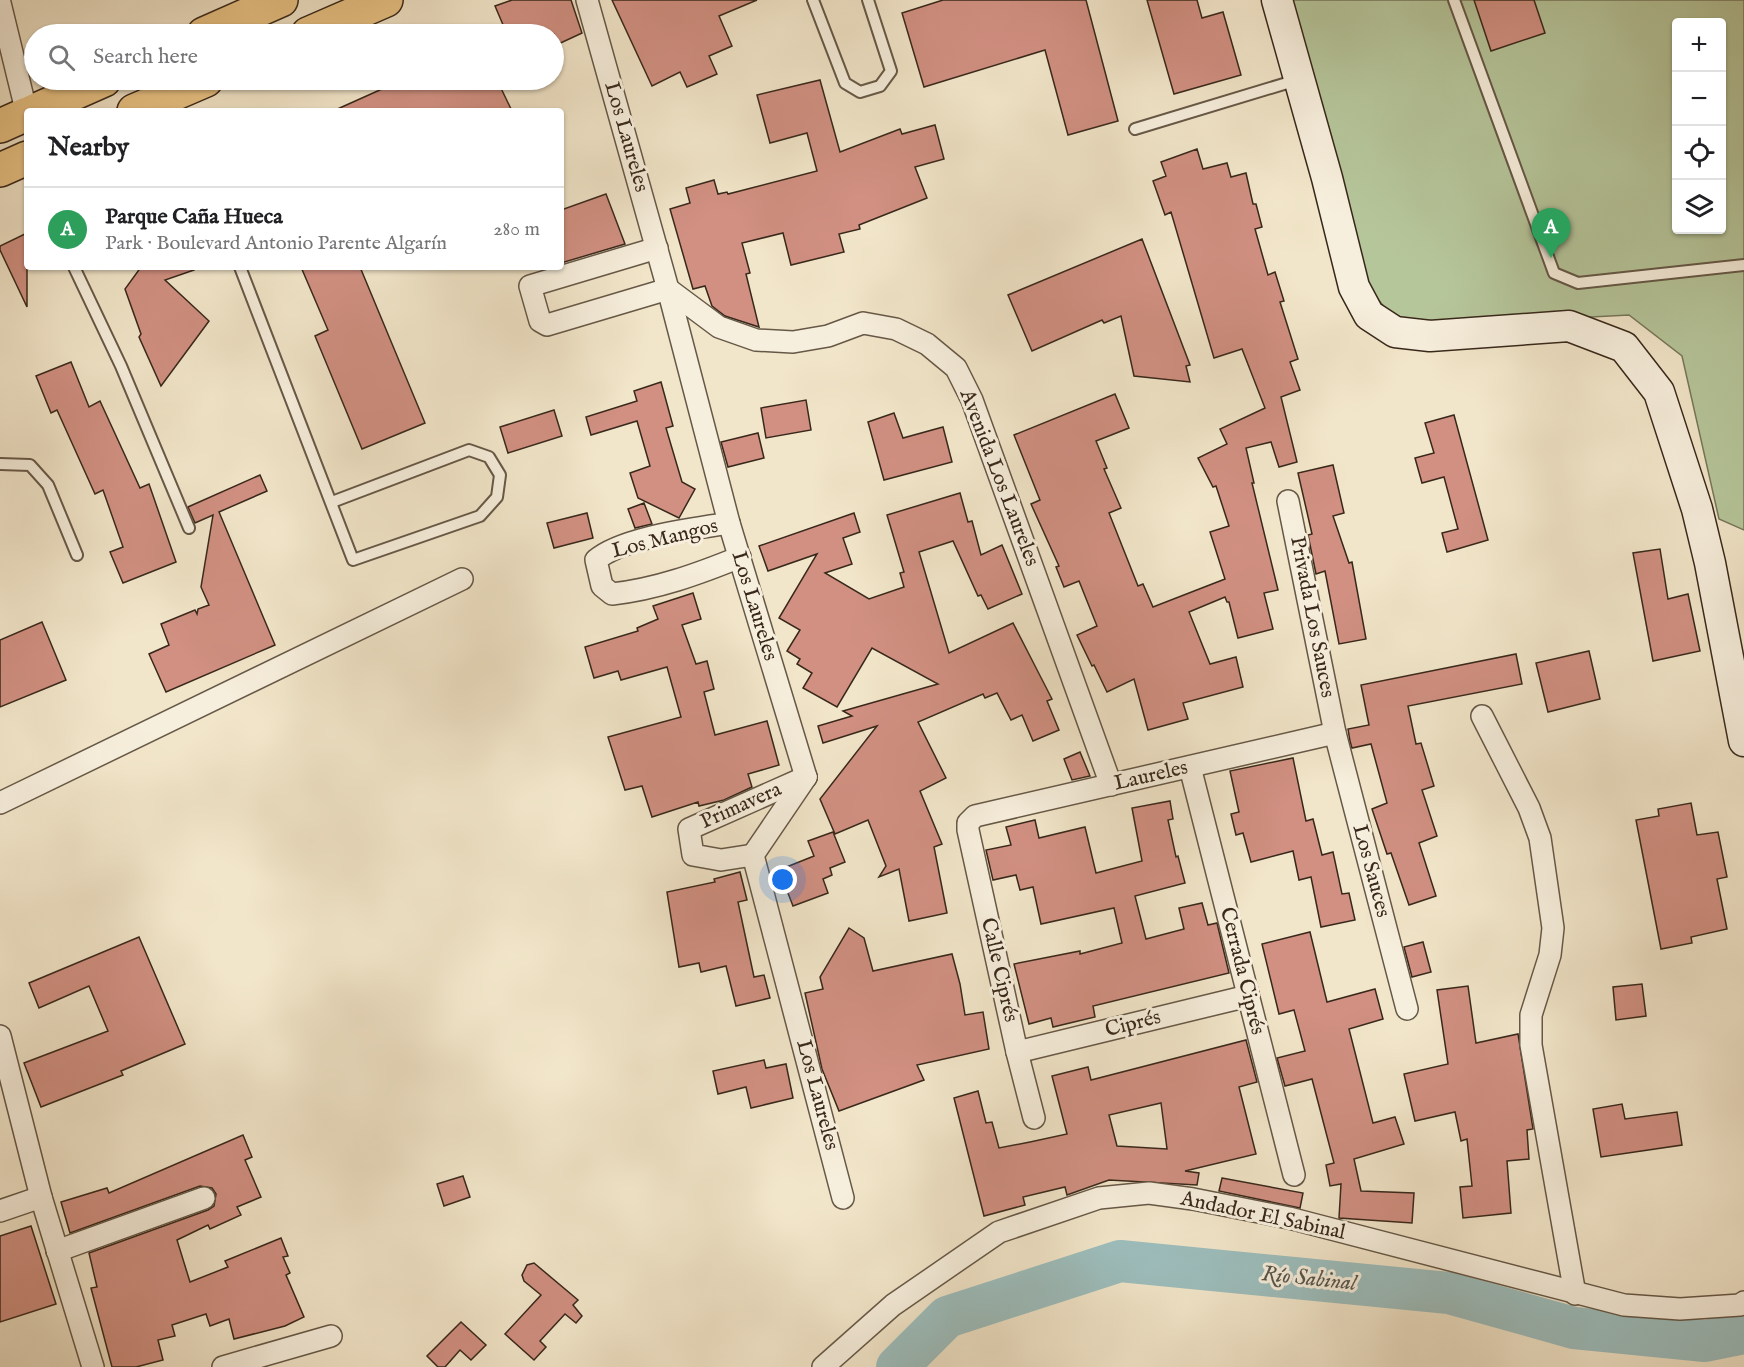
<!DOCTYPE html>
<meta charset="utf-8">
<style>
:root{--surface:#fff;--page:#f6f6f6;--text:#202124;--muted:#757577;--line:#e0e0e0;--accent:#7c3aed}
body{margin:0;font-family:"IM FELL English",serif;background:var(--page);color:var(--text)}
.controls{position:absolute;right:18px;top:18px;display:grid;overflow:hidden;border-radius:6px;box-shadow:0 2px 4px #0004}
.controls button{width:54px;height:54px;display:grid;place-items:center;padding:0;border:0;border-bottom:2px solid var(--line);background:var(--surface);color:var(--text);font:30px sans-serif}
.you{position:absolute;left:783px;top:880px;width:21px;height:21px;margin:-15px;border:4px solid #fff;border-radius:50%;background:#1a73e8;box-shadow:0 0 0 9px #1a73e833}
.badge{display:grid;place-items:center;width:39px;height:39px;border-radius:50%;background:var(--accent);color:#fff;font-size:20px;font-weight:700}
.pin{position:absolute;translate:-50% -50px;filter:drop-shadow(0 2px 3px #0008)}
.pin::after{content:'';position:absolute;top:32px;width:21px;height:18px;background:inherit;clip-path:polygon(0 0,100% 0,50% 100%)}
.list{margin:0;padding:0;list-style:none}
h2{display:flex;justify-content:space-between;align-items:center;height:78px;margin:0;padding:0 24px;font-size:26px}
h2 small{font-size:20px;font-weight:400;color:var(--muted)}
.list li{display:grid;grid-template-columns:39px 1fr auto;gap:18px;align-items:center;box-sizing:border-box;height:84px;padding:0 24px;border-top:2px solid var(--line)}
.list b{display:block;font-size:22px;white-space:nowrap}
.list p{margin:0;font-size:20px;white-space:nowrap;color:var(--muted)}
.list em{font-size:20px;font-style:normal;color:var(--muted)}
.icon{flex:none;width:33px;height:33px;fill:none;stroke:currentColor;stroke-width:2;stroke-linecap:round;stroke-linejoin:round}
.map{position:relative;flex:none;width:1744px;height:1367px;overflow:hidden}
.search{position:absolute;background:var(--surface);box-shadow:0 2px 4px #0004;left:24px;top:24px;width:540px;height:66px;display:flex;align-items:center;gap:15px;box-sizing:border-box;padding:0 21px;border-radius:33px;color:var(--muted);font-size:22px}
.panel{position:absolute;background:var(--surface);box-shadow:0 2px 4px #0004;left:24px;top:108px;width:540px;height:162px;border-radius:6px}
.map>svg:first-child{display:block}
</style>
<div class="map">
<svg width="1744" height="1367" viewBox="0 0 1744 1367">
<rect width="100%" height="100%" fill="#f2e6ca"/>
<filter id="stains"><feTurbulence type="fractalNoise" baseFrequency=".00333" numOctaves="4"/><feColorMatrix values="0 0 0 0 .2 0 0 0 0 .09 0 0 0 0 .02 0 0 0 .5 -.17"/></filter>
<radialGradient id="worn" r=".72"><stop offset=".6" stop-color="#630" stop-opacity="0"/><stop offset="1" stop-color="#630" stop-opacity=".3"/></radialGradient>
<path fill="#b6c69b" stroke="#77775b" stroke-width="1.5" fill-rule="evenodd" d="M 1281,0 L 1744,0 L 1744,530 L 1719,519 L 1682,356 L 1629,315 L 1402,327 L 1367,287 ZM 1676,22 L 1722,22 L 1722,230 L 1676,230 Z"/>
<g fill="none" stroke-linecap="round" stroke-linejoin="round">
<polyline stroke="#9dbebd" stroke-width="42" points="897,1367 947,1317 1120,1261 1449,1293 1574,1328 1705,1341 1744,1333"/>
</g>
<g fill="#d19082" stroke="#38281b" stroke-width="1.5" fill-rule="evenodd">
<polygon points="512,0 571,0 582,33 554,46 554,34 507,34 495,6"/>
<polygon points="612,0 757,0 719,16 732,46 709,56 717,74 687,87 680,72 652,86"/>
<polygon points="943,0 1086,0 1118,121 1068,135 1045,50 924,87 902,13"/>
<polygon points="1147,0 1197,0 1202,18 1223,12 1241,75 1174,94"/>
<polygon points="1474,0 1534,0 1545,33 1491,51"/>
<polygon points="402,80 497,80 512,111 333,111"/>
<polygon points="820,80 840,152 900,129 902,134 935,125 944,159 915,167 927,198 859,225 860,229 839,234 844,252 791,265 783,233 742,243 750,273 746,274 759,327 725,316 712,306 705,286 693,289 670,209 690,203 686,188 714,180 718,194 727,192 728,194 817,171 807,133 770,143 757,95"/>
<polygon points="1197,149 1203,169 1227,163 1231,177 1246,173 1253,204 1256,204 1262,227 1255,229 1268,275 1275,272 1284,301 1280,302 1298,359 1290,362 1300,390 1281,397 1297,462 1279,467 1271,442 1246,448 1254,483 1252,483 1278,590 1264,593 1273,629 1238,638 1229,602 1227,602 1225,597 1189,612 1210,664 1236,657 1243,687 1183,703 1188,719 1148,730 1134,679 1107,692 1094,665 1092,666 1077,635 1097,626 1079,581 1064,587 1056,567 1059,566 1031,504 1040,500 1014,435 1115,394 1129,428 1096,441 1107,468 1104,469 1121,508 1109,513 1138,586 1143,584 1153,607 1225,579 1210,532 1229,526 1216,486 1213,487 1198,458 1227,444 1220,429 1265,408 1242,349 1214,358 1171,212 1165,215 1153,181 1166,176 1161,162"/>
<polygon points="606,194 625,244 561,263 561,210"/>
<polygon points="27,233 27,307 0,250 0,246"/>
<polygon points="1142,239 1190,365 1186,366 1190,382 1134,376 1121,316 1104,323 1102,320 1032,351 1008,295"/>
<polygon points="141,267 193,267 194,270 165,280 209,321 161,386 139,337 141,334 125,289"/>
<polygon points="301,267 360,267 425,423 362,449 315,336 328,330"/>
<polygon points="71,362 89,407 100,401 140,488 149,484 176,562 123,583 110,552 123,547 103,490 95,494 57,410 51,413 36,376"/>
<polygon points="661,382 673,426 666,428 682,482 695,489 679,518 638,498 630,473 650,466 637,421 591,435 586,417 637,401 634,391"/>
<polygon points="806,400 811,430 766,438 761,408"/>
<polygon points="554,410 562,436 508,453 500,427"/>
<polygon points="894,413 903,438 943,427 952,462 884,480 868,422"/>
<polygon points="1454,415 1488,540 1447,552 1442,533 1458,529 1444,477 1422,483 1415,458 1434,453 1425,423"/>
<polygon points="758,433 764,458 728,467 721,442"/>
<polygon points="1333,465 1344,513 1333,516 1349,563 1352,562 1366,639 1339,644 1325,571 1316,574 1308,535 1312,534 1298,473"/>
<polygon points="260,475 267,491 219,512 275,645 166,692 149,654 169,645 161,624 195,610 197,614 198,609 209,605 201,587 213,515 195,523 188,507"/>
<polygon points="960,493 968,522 972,521 981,555 1002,545 1022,594 988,609 981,595 978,596 953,541 919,552 949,653 1013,623 1052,699 1047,701 1059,730 1033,741 1022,715 1011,720 997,693 985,698 983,694 918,722 946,778 920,791 942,844 934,847 947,913 909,921 899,869 879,877 886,866 868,820 835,834 820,799 877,726 823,743 818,726 852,716 843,711 938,684 872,648 837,707 803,688 812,673 797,664 800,659 787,651 800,630 779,618 817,554 768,571 759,546 854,513 860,532 843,538 852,564 825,573 869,599 904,587 900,573 904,572 887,515"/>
<polygon points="644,503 652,524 635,528 628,509"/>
<polygon points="587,513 593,538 554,548 547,523"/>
<polygon points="1660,549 1668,599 1688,594 1700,651 1653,661 1633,553"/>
<polygon points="693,593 701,619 682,625 696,664 707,661 714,689 704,692 715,735 767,721 779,765 748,774 752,787 724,800 699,806 698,802 652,817 642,786 625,790 608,737 681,717 667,667 621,680 618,671 594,678 585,647 638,631 637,628 658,619 653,606"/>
<polygon points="42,622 66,680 0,707 0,640"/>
<polygon points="1589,651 1600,699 1548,712 1536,663"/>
<polygon points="1516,654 1522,684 1408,706 1416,744 1421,743 1434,786 1422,790 1437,836 1419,843 1436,896 1409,905 1391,853 1387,854 1372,809 1387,803 1371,744 1352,748 1350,741 1348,729 1369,725 1361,685"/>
<polygon points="1080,752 1090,776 1072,780 1064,759"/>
<polygon points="1293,758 1306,821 1313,819 1322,855 1333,852 1342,894 1349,893 1355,920 1321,927 1311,877 1299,880 1293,851 1251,862 1243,833 1236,835 1231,814 1239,812 1230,771"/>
<polygon points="1170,801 1173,819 1168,820 1176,857 1178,856 1185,883 1135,896 1146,939 1184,929 1179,908 1202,903 1208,925 1217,923 1229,973 1093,1006 1095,1017 1053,1027 1051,1018 1029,1024 1014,964 1080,951 1080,954 1122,943 1114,908 1041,924 1033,887 1020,890 1016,875 993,880 986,850 1011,845 1006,827 1035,820 1039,838 1085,827 1096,873 1142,861 1132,808"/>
<polygon points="1691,803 1697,835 1718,832 1727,877 1717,879 1727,929 1691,937 1692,943 1661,949 1636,820 1659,816 1658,809"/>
<polygon points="833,832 845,862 830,868 832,875 823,879 828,893 793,906 779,870 814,856 808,841"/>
<polygon points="740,872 747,900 738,902 754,977 764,975 770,998 736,1006 726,966 701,972 699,963 679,967 667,892 715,882 714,879"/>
<polygon points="849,928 864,938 873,971 952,954 960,984 965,1015 983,1012 989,1049 917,1065 924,1080 839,1111 822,1069 805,993 823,989 820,977"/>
<polygon points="1310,932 1327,1002 1375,989 1383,1019 1349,1029 1373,1123 1395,1117 1404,1144 1354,1159 1361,1191 1414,1193 1412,1223 1339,1218 1341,1184 1330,1186 1326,1165 1334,1163 1312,1079 1285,1086 1277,1058 1305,1051 1294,1010 1279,1014 1262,944"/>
<polygon points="139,937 185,1044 121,1071 123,1075 41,1107 24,1063 108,1031 89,986 39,1008 29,983"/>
<polygon points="1423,942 1431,972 1412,977 1404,947"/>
<polygon points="1642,984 1646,1016 1616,1020 1613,987"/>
<polygon points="1468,986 1476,1043 1518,1034 1533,1129 1527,1130 1529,1159 1507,1161 1511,1213 1463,1218 1460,1187 1472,1186 1467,1139 1461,1141 1455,1112 1415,1121 1404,1074 1448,1064 1437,990"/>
<path d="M 1246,1040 L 1257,1082 L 1239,1087 L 1256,1154 L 1185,1171 L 1199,1173 L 1197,1185 L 1109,1180 L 1067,1195 L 1065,1187 L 1023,1197 L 1025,1205 L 984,1216 L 954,1098 L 978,1091 L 986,1123 L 992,1122 L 999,1148 L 1030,1142 L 1067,1134 L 1052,1076 L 1088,1067 L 1091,1080 ZM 1161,1103 L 1167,1149 L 1117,1146 L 1109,1115 Z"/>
<polygon points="764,1060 766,1068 786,1064 793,1098 751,1108 746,1087 718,1094 713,1071"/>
<polygon points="1622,1104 1625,1119 1677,1112 1682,1145 1601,1157 1593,1109"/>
<polygon points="243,1135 252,1157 245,1160 261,1197 237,1207 241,1215 210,1229 208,1225 177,1240 190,1282 228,1267 225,1261 281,1238 288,1256 283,1257 290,1273 286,1275 304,1317 285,1326 234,1339 229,1319 210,1326 206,1314 172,1325 175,1336 158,1340 163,1360 136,1367 112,1367 91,1288 97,1287 89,1253 208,1210 214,1206 216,1194 212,1188 200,1186 70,1233 61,1202 107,1188 109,1193"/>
<polygon points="463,1176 470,1197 444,1206 437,1184"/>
<polygon points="1222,1178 1303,1193 1300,1208 1219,1191"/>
<polygon points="31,1226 56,1304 0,1322 0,1236"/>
<polygon points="534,1263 578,1300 573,1305 582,1316 576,1323 565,1314 540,1341 546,1347 534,1360 505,1334 541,1295 524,1281 522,1275 527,1265"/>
<polygon points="461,1322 486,1345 471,1360 460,1350 445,1367 438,1367 427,1356"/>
</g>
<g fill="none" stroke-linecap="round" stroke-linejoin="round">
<defs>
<g id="lane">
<polyline points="813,0 845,83 860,92 880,86 891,71 868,0"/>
<polyline points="1454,0 1554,273 1578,283 1744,265"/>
<polyline points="1135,129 1297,80"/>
<polyline points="74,267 121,366 189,528"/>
<polyline points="240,267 353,560 480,516 497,497 500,475 489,457 469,450 332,502"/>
<polyline points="0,464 30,465 48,485 77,555"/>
</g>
<g id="street">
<polyline points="587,0 668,289 729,523 806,777"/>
<polyline points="0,3 27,114"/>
<polyline points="657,248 530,286 540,321 547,325 668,289 719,327 756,340 793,342 828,336 863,323 896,329 927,344 956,368 972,400 1111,785"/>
<polyline points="1288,501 1335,733 1407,1009"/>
<path d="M 729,523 C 695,529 623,537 596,560 L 602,586 L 612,594 C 657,589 698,574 740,557"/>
<polyline points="1482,716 1529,808 1540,838 1553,928 1550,955 1531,1015 1531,1045 1575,1294"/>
<polyline points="1190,767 1294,1175"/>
<polyline points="806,777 753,855 843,1198"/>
<polyline points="0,803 462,579"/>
<polyline points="753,855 721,860 693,855 689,829 806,777"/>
<polyline points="0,1036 41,1197 93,1367"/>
<polyline points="1017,1052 1248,996"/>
<polyline points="1034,1118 1017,1052 968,830 968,823 975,816 1335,733"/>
<polyline points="0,1211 41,1197"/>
<polyline points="57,1251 204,1198"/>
<polyline points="223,1367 331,1336"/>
<polyline points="823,1367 893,1305 999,1232 1099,1198 1149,1193 1193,1199 1289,1218 1624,1305 1680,1309 1740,1305 1744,1302"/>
</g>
<polyline id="secondary" points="1277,0 1327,178 1354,287 1369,315 1395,332 1430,336 1569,326 1624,347 1659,392 1697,509 1710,563 1744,741"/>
<g id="primary">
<polyline points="204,34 281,0"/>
<polyline points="308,34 386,0"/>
<polyline points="34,111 104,80"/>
<polyline points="134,111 206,80"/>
<polyline points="0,126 27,114"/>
<polyline points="0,170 27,158"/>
</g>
</defs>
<use href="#lane" stroke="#665847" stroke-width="14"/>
<use href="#street" stroke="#665847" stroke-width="24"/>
<use href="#secondary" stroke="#38281b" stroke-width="33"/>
<use href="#primary" stroke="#38281b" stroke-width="36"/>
<use href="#lane" stroke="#f7efdd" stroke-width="10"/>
<use href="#street" stroke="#f7efdd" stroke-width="21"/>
<use href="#secondary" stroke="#f7efdd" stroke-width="30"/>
<use href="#primary" stroke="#e9c385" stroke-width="33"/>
</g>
<g text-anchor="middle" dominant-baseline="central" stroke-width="6" stroke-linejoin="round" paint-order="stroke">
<g font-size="21" fill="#38281b" stroke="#f7efdd">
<text transform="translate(626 137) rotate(74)">Los Laureles</text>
<text transform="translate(999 478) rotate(69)">Avenida Los Laureles</text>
<text transform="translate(665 539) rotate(-14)">Los Mangos</text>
<text transform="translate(754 606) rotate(73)">Los Laureles</text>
<text transform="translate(1312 617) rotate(79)">Privada Los Sauces</text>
<text transform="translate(1151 776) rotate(-13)">Laureles</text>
<text transform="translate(741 806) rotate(-24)">Primavera</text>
<text transform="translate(1371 871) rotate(75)">Los Sauces</text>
<text transform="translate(999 970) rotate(77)">Calle Ciprés</text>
<text transform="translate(1242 971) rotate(76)">Cerrada Ciprés</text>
<text transform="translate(1133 1024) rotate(-14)">Ciprés</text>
<text transform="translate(817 1095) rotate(75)">Los Laureles</text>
<text transform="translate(1263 1216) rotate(12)">Andador El Sabinal</text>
</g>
<g font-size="22" font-style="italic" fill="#56554c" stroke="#f7efdd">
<text transform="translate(1309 1279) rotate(6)">Río Sabinal</text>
</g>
</g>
<rect width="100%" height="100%" filter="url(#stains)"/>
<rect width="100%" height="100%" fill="url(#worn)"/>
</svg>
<div class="controls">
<button>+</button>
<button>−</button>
<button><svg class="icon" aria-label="locate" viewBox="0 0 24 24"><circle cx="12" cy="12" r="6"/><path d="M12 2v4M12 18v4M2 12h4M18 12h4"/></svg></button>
<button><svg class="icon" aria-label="layers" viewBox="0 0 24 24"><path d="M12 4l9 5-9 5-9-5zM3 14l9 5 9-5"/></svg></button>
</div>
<div class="you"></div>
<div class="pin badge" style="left:1551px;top:258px;background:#2e9e5b">A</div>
<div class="search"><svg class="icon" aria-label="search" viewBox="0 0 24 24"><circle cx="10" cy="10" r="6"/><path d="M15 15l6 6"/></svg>Search here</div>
<section class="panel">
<h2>Nearby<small></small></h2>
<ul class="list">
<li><span class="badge" style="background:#2e9e5b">A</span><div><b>Parque Caña Hueca</b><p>Park · Boulevard Antonio Parente Algarín</p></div><em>280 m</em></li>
</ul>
</section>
</div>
